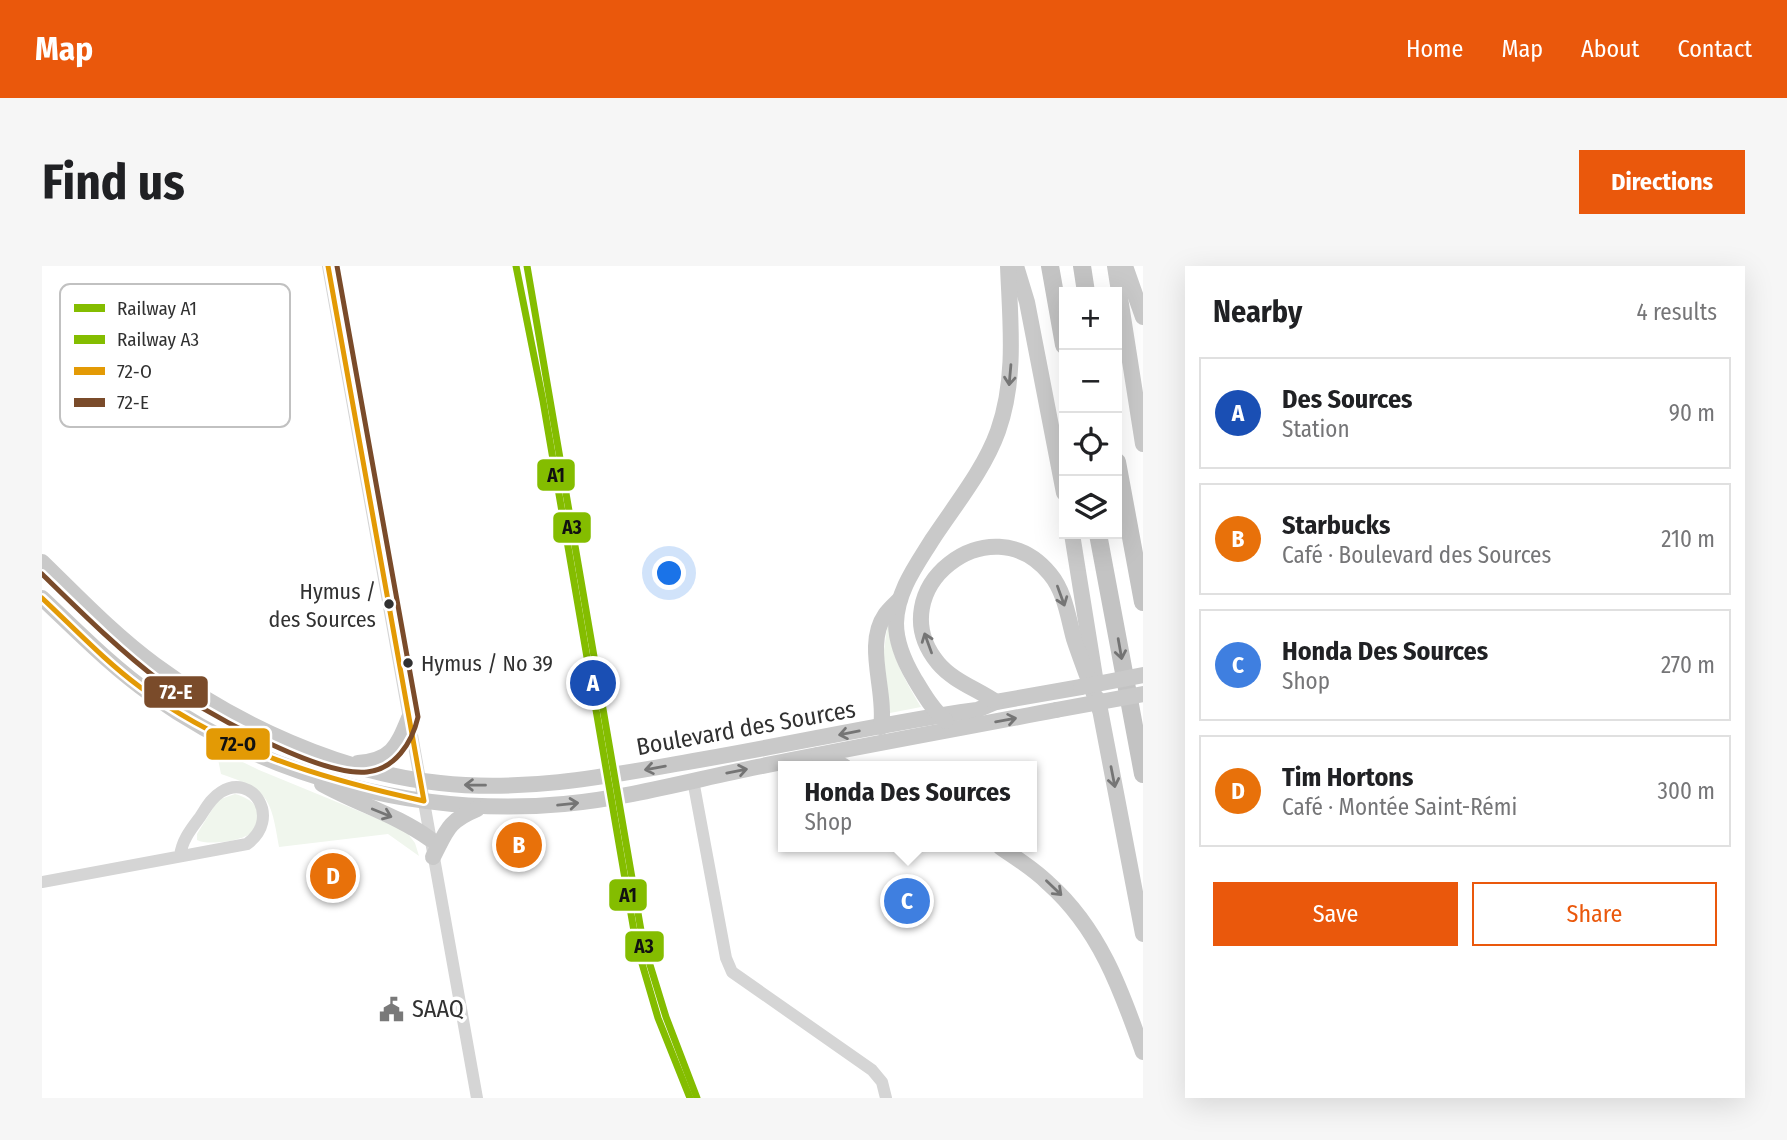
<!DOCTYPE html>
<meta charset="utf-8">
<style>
:root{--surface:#fff;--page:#f6f6f6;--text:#202124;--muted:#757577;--line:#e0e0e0;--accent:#ea580c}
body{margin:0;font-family:"Fira Sans Condensed",sans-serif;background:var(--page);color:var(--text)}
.controls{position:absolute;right:21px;top:21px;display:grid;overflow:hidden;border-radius:0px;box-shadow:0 7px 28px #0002}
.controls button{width:63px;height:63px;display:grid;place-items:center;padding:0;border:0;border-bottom:2px solid var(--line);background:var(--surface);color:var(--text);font:35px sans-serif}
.you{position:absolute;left:628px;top:308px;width:24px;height:24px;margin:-18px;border:5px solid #fff;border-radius:50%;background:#1a73e8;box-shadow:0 0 0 10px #1a73e833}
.badge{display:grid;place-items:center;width:46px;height:46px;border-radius:50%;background:var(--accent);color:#fff;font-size:23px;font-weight:700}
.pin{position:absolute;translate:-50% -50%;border:4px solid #fff;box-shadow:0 2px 7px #0006}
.popup{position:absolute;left:736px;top:495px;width:259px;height:91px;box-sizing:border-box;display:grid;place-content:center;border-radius:0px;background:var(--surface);filter:drop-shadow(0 2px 5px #0005);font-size:23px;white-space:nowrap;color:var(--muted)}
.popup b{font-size:26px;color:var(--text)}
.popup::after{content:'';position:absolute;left:50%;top:100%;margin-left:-14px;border:14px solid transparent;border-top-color:var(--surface)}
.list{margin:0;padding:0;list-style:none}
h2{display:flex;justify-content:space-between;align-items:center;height:91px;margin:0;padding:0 28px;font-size:30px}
h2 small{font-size:23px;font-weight:400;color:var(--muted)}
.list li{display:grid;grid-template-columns:46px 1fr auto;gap:21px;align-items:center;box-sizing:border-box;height:112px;margin:0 14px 14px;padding:0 14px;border:2px solid var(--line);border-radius:0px}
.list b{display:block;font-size:26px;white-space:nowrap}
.list p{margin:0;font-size:23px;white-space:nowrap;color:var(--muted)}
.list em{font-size:23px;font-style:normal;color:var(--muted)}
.actions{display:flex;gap:14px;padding:21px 28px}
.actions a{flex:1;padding:16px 0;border:2px solid var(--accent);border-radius:0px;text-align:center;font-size:24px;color:var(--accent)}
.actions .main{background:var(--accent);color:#fff}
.icon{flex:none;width:38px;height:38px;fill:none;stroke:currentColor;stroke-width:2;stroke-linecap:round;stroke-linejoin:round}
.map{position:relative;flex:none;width:1101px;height:832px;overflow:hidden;border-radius:0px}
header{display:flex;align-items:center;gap:42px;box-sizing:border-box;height:98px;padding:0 35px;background:var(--accent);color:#fff}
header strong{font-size:33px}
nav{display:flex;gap:38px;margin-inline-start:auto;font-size:24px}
.intro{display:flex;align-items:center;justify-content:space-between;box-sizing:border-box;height:168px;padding:0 42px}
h1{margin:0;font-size:49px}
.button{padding:18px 32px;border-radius:0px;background:var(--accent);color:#fff;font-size:24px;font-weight:700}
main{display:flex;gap:42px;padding:0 42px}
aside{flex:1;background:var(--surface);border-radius:0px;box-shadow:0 7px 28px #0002}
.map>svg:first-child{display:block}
</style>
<header>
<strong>Map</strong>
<nav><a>Home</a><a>Map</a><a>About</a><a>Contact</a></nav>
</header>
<div class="intro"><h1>Find us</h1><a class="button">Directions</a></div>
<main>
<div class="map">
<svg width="1101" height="832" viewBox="0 0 1101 832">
<rect width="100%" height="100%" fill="#fff"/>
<g fill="#f0f6ed">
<path d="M 846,356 C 848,389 862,412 879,441 L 848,447 L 841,391 Z"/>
<path d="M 174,483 L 217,504 L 363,564 L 373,577 L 377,590 L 346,568 L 237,581 C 229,533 227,524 179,508 Z"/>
<path d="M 193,528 C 209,532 227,546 213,564 C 204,575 166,580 155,574 L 155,568 L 176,534 Z"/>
</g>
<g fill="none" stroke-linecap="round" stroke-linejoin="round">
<g stroke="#d5d5d5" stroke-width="12">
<polyline points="286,0 435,832"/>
<polyline points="651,514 684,692 690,706 830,804 840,816 844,832"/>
<path d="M 0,616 L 205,578 C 240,553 211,506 179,526 C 169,532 164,542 158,551 C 149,563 140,574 138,590"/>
</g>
<g stroke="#c9c9c9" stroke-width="16">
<polyline points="974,0 985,36 1022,227"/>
<polyline points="1073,0 1101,178"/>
<polyline points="1083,0 1101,51"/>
<polyline points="1030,268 1053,411"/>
<path d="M 0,296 C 36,331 72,369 113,399 C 193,458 298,507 398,517 C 477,526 557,512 634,498 C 730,482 824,461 920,446 L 935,444 L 954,436 L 1039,421"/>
<path d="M 0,332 C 35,365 70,401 110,429 C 227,513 380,551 522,538 C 587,532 651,514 715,501 C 814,481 914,463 1014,444"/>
<polyline points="1056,433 1101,668"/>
<path d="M 954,436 C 935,423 911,415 896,397 C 836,324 949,235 1008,308 C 1023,326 1026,351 1032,373 C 1040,397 1049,420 1058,444"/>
<path d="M 904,455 C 890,443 881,427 872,412 C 862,395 854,377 854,357 C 855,325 874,300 890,274 C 913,239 942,204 956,165 C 975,112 968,54 966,0"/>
<path d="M 839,461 C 845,427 822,379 843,349 C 847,343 853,338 858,333"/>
<polyline points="776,489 802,500"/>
<path d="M 316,497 C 350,494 355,481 367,452"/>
<path d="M 280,518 C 316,538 355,549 388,573"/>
<path d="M 958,581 C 974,592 992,603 1006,617 C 1057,662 1079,723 1101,786"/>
<path d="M 391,591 C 405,564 406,555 435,543"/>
</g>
<g stroke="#c3c3c3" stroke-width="18">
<polyline points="1008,0 1022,79"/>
<polyline points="1040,0 1044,26"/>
<polyline points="1075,196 1101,336"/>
<polyline points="1056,268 1101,508"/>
</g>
<g stroke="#c9c9c9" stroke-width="16">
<polyline points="1039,421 1101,409"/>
<polyline points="1014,444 1101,428"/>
</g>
<defs>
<path id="bus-1" d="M 0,332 C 32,362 63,395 98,421 C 182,484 281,513 382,535 L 286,0"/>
<path id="bus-2" d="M 0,308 C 38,345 76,383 118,415 C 158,444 277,511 325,506 C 353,503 370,477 376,451 L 295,0"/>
</defs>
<use href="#bus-1" stroke="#fff" stroke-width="10"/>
<use href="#bus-2" stroke="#fff" stroke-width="10"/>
<use href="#bus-1" stroke="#e39a05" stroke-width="5"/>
<use href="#bus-2" stroke="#7a4b2a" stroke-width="5"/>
<defs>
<polyline id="rail-1" points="474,0 501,135 594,677 616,752 648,832"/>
<polyline id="rail-2" points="485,0 601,676 624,751 655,832"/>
</defs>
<use href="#rail-1" stroke="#fff" stroke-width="12"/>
<use href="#rail-2" stroke="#fff" stroke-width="12"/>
<use href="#rail-1" stroke="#84bd00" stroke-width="7"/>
<use href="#rail-2" stroke="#84bd00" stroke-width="7"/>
</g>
<defs><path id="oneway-shaft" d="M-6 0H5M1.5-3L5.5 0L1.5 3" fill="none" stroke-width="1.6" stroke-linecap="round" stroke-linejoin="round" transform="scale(1.75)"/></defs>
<g stroke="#757575">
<use href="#oneway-shaft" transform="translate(968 109) rotate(95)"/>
<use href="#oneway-shaft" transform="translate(1019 330) rotate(70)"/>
<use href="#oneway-shaft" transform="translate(886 377) rotate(-110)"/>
<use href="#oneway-shaft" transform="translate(964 454) rotate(-10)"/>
<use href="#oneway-shaft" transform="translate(807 467) rotate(169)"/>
<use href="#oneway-shaft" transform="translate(613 502) rotate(170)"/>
<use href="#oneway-shaft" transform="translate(695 505) rotate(-11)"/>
<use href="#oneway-shaft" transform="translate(1071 511) rotate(79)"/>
<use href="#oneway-shaft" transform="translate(433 519) rotate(-179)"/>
<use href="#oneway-shaft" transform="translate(526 538) rotate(-6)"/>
<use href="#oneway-shaft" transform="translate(340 547) rotate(22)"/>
<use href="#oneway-shaft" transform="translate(1012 622) rotate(44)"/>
</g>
<use stroke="#737373" href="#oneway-shaft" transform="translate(1078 383) rotate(80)"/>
<defs>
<symbol id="civic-bare" viewBox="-9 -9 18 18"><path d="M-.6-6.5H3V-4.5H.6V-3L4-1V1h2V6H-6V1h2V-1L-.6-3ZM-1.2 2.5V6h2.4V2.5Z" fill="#797979" stroke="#fff" stroke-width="2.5" paint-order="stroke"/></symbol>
</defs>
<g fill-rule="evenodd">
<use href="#civic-bare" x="332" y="726" width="35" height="35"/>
</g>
<g fill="#313131" stroke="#fff" stroke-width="2.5">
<circle cx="347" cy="338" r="6"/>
<circle cx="366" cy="397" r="6"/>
</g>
<g text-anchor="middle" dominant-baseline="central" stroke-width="7" stroke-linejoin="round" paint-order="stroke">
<g font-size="22" fill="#313131" stroke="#fff" text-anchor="end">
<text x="334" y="325">Hymus /<tspan x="334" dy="28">des Sources</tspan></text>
<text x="379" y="397" text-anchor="start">Hymus / No 39</text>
</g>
<g font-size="24" fill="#313131" stroke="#fff">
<text transform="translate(704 462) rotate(-10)">Boulevard des Sources</text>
</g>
<g font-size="24" fill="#313131" stroke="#fff" text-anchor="start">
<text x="370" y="743">SAAQ</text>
</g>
</g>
<rect x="18" y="18" width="230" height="143" rx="10" fill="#fff" stroke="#c1c1c1" stroke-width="2"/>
<rect x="32" y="38" width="31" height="8" fill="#84bd00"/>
<rect x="32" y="69" width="31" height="9" fill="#84bd00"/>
<rect x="32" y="101" width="31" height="8" fill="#e39a05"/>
<rect x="32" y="132" width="31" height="9" fill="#7a4b2a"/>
<g font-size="19" fill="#313131">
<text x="75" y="49">Railway A1</text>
<text x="75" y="80">Railway A3</text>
<text x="75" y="112">72-O</text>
<text x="75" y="143">72-E</text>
</g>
<g stroke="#fff" stroke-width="2.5">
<rect x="494" y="192" width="40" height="34" rx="7" fill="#84bd00"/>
<rect x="510" y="245" width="40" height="33" rx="7" fill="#84bd00"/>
<rect x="101" y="409" width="66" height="34" rx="7" fill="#7a4b2a"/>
<rect x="163" y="461" width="66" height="34" rx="7" fill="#e39a05"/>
<rect x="566" y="612" width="40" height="34" rx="7" fill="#84bd00"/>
<rect x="582" y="664" width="41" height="33" rx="7" fill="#84bd00"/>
</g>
<g font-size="19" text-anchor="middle" font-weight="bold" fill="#fff">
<text x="134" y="433">72-E</text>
</g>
<g font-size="19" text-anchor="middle" font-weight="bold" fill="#111">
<text x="514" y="216">A1</text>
<text x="530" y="268">A3</text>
<text x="196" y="485">72-O</text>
<text x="586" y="636">A1</text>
<text x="602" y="687">A3</text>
</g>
</svg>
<div class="controls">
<button>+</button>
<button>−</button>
<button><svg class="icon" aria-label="locate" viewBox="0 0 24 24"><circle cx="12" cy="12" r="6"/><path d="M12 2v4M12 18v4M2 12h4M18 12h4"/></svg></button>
<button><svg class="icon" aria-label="layers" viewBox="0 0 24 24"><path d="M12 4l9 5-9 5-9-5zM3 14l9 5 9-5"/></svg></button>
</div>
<div class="you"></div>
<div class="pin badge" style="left:551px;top:417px;background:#1a4fb4">A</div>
<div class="pin badge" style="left:477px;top:579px;background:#e8710a">B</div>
<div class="pin badge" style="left:865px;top:635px;background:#3f7fe0">C</div>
<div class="popup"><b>Honda Des Sources</b>Shop</div>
<div class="pin badge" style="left:291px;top:610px;background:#e8710a">D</div>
</div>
<aside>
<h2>Nearby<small>4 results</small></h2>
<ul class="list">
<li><span class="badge" style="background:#1a4fb4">A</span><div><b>Des Sources</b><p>Station</p></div><em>90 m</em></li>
<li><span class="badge" style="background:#e8710a">B</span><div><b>Starbucks</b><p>Café · Boulevard des Sources</p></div><em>210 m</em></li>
<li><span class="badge" style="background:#3f7fe0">C</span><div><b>Honda Des Sources</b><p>Shop</p></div><em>270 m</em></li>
<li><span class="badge" style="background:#e8710a">D</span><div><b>Tim Hortons</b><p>Café · Montée Saint-Rémi</p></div><em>300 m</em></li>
</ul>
<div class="actions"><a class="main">Save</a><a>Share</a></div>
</aside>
</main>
